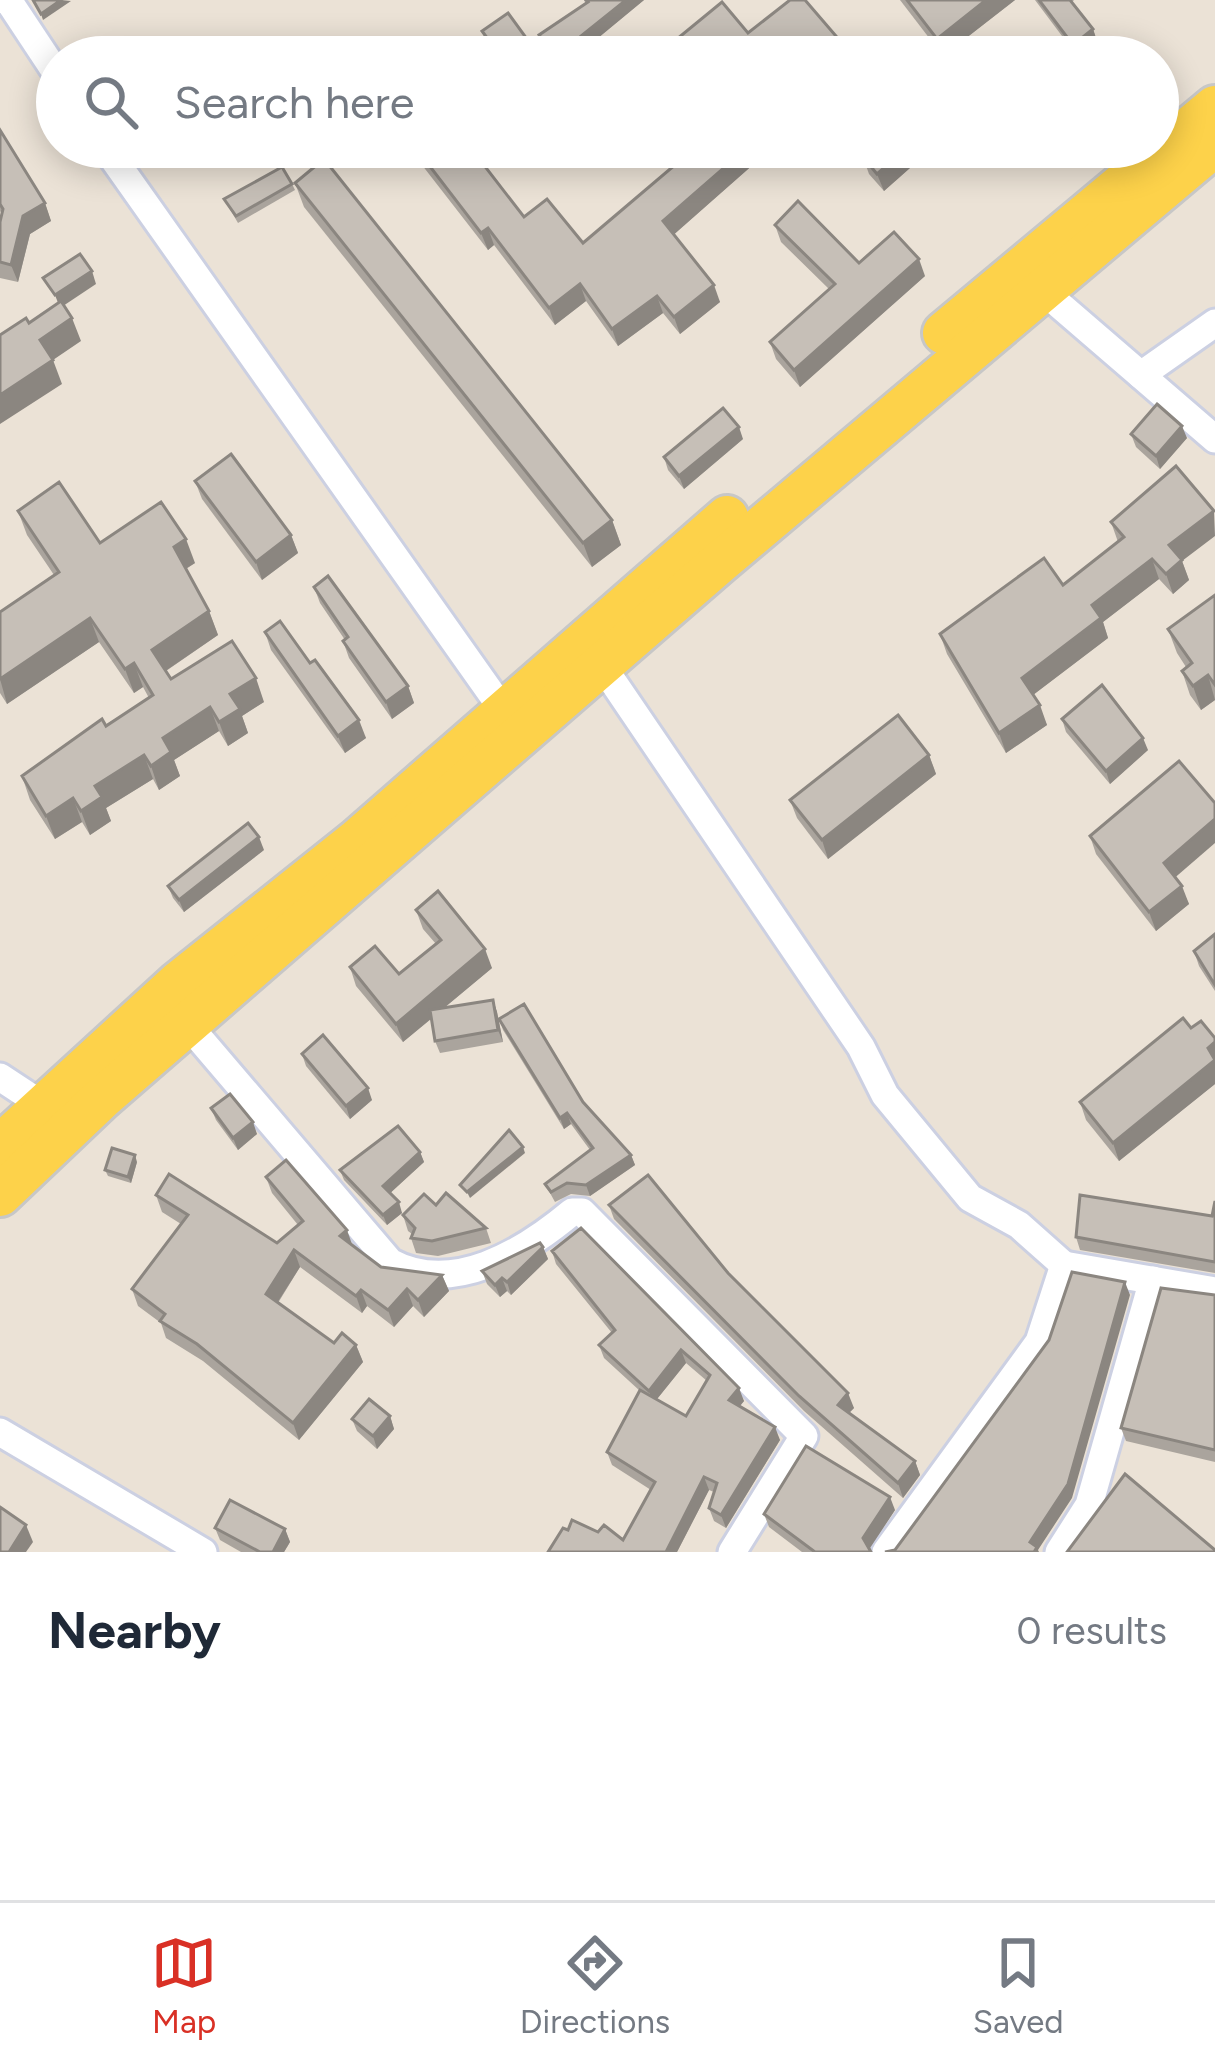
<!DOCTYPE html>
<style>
:root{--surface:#fff;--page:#f6f6f7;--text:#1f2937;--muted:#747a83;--line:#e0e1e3;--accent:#d93025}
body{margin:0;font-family:Figtree,sans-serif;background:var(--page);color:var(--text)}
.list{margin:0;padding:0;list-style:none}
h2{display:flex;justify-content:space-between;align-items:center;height:156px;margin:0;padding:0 48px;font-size:51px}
h2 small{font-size:39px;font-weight:400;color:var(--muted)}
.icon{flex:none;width:66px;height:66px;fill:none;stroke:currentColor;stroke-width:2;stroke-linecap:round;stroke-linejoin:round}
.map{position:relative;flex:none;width:1215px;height:1552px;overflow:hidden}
.search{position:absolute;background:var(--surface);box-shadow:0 6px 30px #0003;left:36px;right:36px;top:36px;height:132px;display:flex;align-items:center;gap:30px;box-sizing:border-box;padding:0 42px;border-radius:66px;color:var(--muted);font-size:45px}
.sheet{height:348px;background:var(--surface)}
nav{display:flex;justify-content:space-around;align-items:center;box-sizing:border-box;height:168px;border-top:3px solid var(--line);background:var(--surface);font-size:33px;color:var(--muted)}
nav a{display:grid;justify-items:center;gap:6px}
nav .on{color:var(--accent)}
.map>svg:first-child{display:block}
</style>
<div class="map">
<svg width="1215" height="1552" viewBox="0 0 1215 1552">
<rect width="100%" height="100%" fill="#ebe2d6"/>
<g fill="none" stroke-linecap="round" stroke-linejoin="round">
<defs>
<g id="minor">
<polyline points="8,0 57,74"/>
<polyline points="105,147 503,710"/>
<polyline points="1041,289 1215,439"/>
<polyline points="1141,375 1215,323"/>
<polyline points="603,667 861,1047 885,1095 970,1198 1019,1225 1064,1265"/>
<path d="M 188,1025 L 390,1262 C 452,1296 523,1253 572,1212 L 582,1212 L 804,1436 L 732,1552"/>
<polyline points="0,1077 44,1106"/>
<polyline points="0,1432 203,1552"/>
<polyline points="886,1552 1039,1342 1064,1265 1215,1291"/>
<polyline points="1059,1552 1089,1505 1153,1280"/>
</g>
<g id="primary">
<polyline points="944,333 1215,107"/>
<polyline points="0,1146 178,983 356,841 727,517"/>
<polyline points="0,1195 101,1099 719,563 1215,145"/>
</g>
</defs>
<use href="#minor" stroke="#ccd0e2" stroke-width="33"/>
<use href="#primary" stroke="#c7c7c7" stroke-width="48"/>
<use href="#minor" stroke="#fff" stroke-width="27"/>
<use href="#primary" stroke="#fdd24a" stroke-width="42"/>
</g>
<g fill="#aaa49d" fill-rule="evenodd">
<polygon points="584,0 644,0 575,57 551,57 543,46 539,35 586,4"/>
<polygon points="900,0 1015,0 943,56"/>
<polygon points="1035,0 1074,0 1072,2 1093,29 1097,41 1077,56"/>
<polygon points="482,31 535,50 537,57 497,57 486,41"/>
<polygon points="0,130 45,203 51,221 30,234 18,282 0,278 0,222 2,214 0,211"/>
<polygon points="408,147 470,147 524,217 583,243 696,147 773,147 674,234 720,302 680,334 663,313 618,346 586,301 555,325 494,245 488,250"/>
<polygon points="928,152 884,191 869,174 863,157"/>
<polygon points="295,183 612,520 621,545 592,567 304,207"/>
<polygon points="292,184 295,190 238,223 224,199"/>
<polygon points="775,225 859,263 925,276 800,387 776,359 770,342 829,289 781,242"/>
<polygon points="1131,434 1187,438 1160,469 1136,447"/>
<polygon points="743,439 684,489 668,470 664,457"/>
<polygon points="195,481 291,535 298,553 262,580 202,499"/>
<polygon points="18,511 100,543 195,563 186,569 209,611 218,635 166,671 171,679 264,702 242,716 248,733 228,746 219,731 174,760 180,776 159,790 153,779 106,808 111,821 90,835 82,822 55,839 30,800 22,776 149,698 143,687 134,693 99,642 7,704 0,693 0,612 54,575 27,535"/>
<polygon points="1111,522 1182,561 1189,580 1173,594 1159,579 1103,622 1108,638 1033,695 1047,725 1006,753 947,654 940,634 1063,585 1118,542"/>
<polygon points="314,587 408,686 414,703 392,719 349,658 343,641 345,640 320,603"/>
<polygon points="1215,595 1215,700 1201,710 1190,695 1182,671 1186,667 1177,653 1168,629"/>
<polygon points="265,632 310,663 366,738 345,753 271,650"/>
<polygon points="1062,719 1148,750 1110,784 1066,732"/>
<polygon points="929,755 936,774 828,859 797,818 790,800"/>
<polygon points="1090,836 1176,878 1189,904 1156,931 1096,854"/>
<polygon points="264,850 184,912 173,898 168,886"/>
<polygon points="416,910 492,968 444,1008 493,1000 497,1012 503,1042 440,1053 435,1041 431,1019 403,1042 356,986 350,967 399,974 436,944 423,929"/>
<polygon points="1215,934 1215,991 1199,966 1194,951"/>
<polygon points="499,1019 583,1102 631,1155 635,1165 590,1196 571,1194 555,1202 545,1184 590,1150 571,1124 564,1129 503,1030"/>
<polygon points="1191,1028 1215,1038 1215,1084 1119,1161 1086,1120 1080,1102"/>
<polygon points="302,1054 372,1100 350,1119 306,1066"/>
<polygon points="211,1108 257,1134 238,1150 216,1120"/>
<polygon points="420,1152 424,1162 390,1193 402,1213 387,1225 344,1180 340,1170"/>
<polygon points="137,1162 131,1183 108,1176 105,1170"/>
<polygon points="266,1177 381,1267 442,1275 449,1291 424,1317 413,1306 394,1327 367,1306 362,1313 300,1267 278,1303 334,1343 356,1345 363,1362 299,1440 203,1361 166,1338 161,1323 138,1306 132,1289 181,1224 162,1212 156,1195 277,1243 298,1225 272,1193"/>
<polygon points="1215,1201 1215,1273 1080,1250 1076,1237 1212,1216"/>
<polygon points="436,1205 486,1228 491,1243 438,1256 416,1253 411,1238 412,1234 408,1231 403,1215"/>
<polygon points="609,1205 728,1273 854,1408 849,1413 915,1461 920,1475 903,1498 804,1411 614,1219"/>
<path d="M 581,1228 L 744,1401 L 740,1406 L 780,1440 L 726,1528 L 714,1521 L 709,1508 L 714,1492 L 709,1490 L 677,1552 L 568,1530 L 598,1532 L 623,1540 L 651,1490 L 612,1465 L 607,1452 L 640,1391 L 604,1358 L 599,1345 L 612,1333 L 556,1264 L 552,1251 ZM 686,1363 L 707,1381 L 686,1416 L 657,1399 Z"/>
<polygon points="543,1247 548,1259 511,1295 507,1291 500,1297 487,1284 482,1271"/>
<polygon points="1215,1295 1215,1462 1126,1441 1121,1428"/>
<polygon points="390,1416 394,1429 377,1449 357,1431 352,1419"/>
<polygon points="895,1510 869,1549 871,1552 802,1552 769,1527 764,1514"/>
<polygon points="215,1528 285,1529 290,1542 284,1552 241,1552 220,1540"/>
</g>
<g fill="#8b8680">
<polygon points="61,0 71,1 43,20 41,14"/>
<polygon points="626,0 644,0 575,57 557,57"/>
<polygon points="986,0 1015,0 943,56 937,39"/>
<polygon points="1093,29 1097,41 1077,56 1073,45"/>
<polygon points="748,147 773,147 670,238 663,221"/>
<polygon points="908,147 926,147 928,152 884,191 877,174"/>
<polygon points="45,203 51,221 30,234 18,282 11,265 23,216"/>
<polygon points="488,228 494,245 488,250 481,233"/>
<polygon points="919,259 925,276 800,387 794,370"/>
<polygon points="92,271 96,284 60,308 55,295"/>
<polygon points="580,284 586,301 555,325 549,308"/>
<polygon points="714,285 720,302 680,334 674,317"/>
<polygon points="657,296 663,313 618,346 612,329"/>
<polygon points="72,318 81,341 53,360 62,384 0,424 0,395 40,340"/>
<polygon points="1182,426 1187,438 1160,469 1156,456"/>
<polygon points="739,427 743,439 684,489 679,476"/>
<polygon points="1214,511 1215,536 1182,561 1189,580 1173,594 1166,574 1169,545"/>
<polygon points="612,520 621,545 592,567 583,543"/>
<polygon points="291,535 298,553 262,580 256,562"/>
<polygon points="186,539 195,563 182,571 174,547"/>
<polygon points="1152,559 1159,579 1103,622 1108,638 1029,698 1022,678 1092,605"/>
<polygon points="209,611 218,635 161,674 152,650"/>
<polygon points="90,618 99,642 7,704 0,679"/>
<polygon points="134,663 143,687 134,693 125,669"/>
<polygon points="1208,675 1215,700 1201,710 1193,686"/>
<polygon points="256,678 264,702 242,716 248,733 228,746 219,722 230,694"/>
<polygon points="408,686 414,703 392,719 386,702"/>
<polygon points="1040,705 1047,725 1006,753 999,733"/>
<polygon points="210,707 219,731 174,760 180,776 159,790 151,766 163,738"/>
<polygon points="359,720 366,738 345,753 338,736"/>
<polygon points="1143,738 1148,750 1110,784 1106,771"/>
<polygon points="144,755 153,779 106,808 111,821 90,835 81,811 95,786"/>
<polygon points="929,755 936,774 828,859 822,840"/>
<polygon points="73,798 82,822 55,839 46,816"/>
<polygon points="1215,819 1215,843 1171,881 1164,863"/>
<polygon points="259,837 264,850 184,912 179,900"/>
<polygon points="1182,886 1189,904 1156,931 1149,912"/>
<polygon points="485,949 492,968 403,1042 396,1024"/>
<polygon points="493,1000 497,1012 503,1042 498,1030"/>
<polygon points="1215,1042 1215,1084 1119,1161 1113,1143"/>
<polygon points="368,1088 372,1100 350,1119 346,1106"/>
<polygon points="567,1113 571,1124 564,1129 560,1118"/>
<polygon points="253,1122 257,1134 238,1150 233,1138"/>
<polygon points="523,1147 525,1153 470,1198 467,1192"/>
<polygon points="420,1152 424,1162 387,1196 383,1186"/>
<polygon points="135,1155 137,1162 131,1183 128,1177"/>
<polygon points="631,1155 635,1165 590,1196 586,1185"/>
<polygon points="399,1202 402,1213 387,1225 383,1215"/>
<polygon points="347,1230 353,1247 340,1236"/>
<polygon points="543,1247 548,1259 511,1295 507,1282"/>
<polygon points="294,1250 300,1267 272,1311 266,1294"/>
<polygon points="442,1275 449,1291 424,1317 418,1300"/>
<polygon points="502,1278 507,1291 500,1297 495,1285"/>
<polygon points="1125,1282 1130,1295 1072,1498 1038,1550 1039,1552 1033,1552 1030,1542"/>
<polygon points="407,1289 413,1306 394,1327 388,1310"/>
<polygon points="361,1290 367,1306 362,1313 356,1296"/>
<polygon points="356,1345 363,1362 299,1440 293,1423"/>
<polygon points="681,1350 686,1363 653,1404 649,1391"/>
<polygon points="739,1388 744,1401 734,1413 729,1400"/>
<polygon points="848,1393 854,1408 843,1419 838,1405"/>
<polygon points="390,1416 394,1429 377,1449 373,1436"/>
<polygon points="775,1427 780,1440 726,1528 721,1515"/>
<polygon points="915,1461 920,1475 903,1498 898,1483"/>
<polygon points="704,1477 709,1490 677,1552 666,1552"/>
<polygon points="890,1497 895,1510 868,1551 863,1538"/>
<polygon points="26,1525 33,1542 26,1552 9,1552"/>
<polygon points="285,1529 290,1542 284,1552 273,1552"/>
</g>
<g fill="#c6bfb7" stroke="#8b8680" stroke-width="3">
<polygon points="33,0 61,0 41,14"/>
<polygon points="586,0 626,0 555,57 539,35 588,2"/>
<polygon points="790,0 805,0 854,57 655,57 722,2 748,33"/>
<polygon points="907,0 986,0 937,39"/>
<polygon points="1039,0 1070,0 1093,29 1073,45"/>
<polygon points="508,13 535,50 524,57 501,57 482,31"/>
<polygon points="0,130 45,203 23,216 11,265 0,262 0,222 3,209 0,204"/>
<polygon points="415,147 470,147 524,217 547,199 583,243 696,147 748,147 663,221 714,285 674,317 657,296 612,329 580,284 549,308 488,228 481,233"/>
<polygon points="874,147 908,147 877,174 863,157"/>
<polygon points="324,159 612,520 583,543 295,183"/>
<polygon points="282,167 292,184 236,216 224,199"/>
<polygon points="798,201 859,263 894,232 919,259 794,370 770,342 835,284 775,225"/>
<polygon points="80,254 92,271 55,295 43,278"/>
<polygon points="61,301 72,318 40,340 53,360 0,395 0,335 26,318 29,323"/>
<polygon points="1157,404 1182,426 1156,456 1131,434"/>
<polygon points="723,408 739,427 679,476 664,457"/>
<polygon points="231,454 291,535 256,562 195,481"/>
<polygon points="1176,466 1214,511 1169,545 1182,560 1166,574 1152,559 1092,605 1101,618 1022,678 1040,705 999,733 940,634 1044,558 1063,585 1124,537 1111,522"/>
<polygon points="59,482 100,543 161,502 186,539 174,547 209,611 152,650 171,679 232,641 256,678 230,694 240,709 219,722 210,707 163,738 171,752 151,766 144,755 95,786 102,797 81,811 73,798 46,816 22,776 102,719 106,726 153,695 134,663 125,669 90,618 0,679 0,612 59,572 18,511"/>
<polygon points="328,576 408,686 386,702 343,641 348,637 314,587"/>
<polygon points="1215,595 1215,685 1208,675 1193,686 1182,671 1192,663 1168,629"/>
<polygon points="280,621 310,663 315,660 359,720 338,736 265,632"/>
<polygon points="1102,685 1143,738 1106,771 1062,719"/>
<polygon points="898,715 929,755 822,840 790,800"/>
<polygon points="1179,761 1215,803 1215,819 1164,863 1182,886 1149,912 1090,836"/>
<polygon points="248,823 259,837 179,900 168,886"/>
<polygon points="438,891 485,949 396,1024 350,967 375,946 399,974 441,940 416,910"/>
<polygon points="1215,934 1215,985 1194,951"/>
<polygon points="493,1000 498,1030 435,1041 430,1010"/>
<polygon points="524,1004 583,1102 631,1155 586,1185 567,1183 551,1192 545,1184 593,1148 567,1113 560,1118 499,1019"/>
<polygon points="1183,1018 1191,1028 1201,1021 1215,1038 1215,1042 1208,1048 1215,1060 1113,1143 1080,1102"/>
<polygon points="323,1035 368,1088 346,1106 302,1054"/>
<polygon points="230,1094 253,1122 233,1138 211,1108"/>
<polygon points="398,1126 420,1152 383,1186 399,1202 383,1215 340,1170"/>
<polygon points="509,1130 523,1147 467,1192 460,1185"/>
<polygon points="112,1148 135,1155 128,1177 105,1170"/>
<polygon points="286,1160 347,1230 340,1236 381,1267 442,1275 418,1300 407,1289 388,1310 361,1290 356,1296 294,1250 266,1294 334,1343 342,1333 356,1345 293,1423 197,1344 160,1321 165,1314 132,1289 188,1215 156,1195 169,1174 277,1243 303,1221 266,1177"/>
<polygon points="648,1175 728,1273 848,1393 838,1405 915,1461 898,1483 799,1396 609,1205"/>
<polygon points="446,1193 486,1228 432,1241 411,1238 415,1228 403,1215 424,1194 436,1205"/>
<polygon points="1080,1195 1212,1216 1215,1201 1215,1262 1076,1237"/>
<polygon points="581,1228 739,1388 729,1400 775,1427 721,1515 709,1508 717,1483 704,1477 666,1552 548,1552 563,1528 568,1530 572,1520 598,1532 604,1525 623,1540 655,1482 607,1452 640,1390 686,1416 710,1375 681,1350 649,1391 599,1345 615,1330 552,1251"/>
<polygon points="540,1243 543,1247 507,1282 502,1278 495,1285 482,1271"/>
<polygon points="1072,1272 1125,1282 1068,1484 1030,1542 1037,1547 1034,1552 885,1552 895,1550 1049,1340"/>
<polygon points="1161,1288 1215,1295 1215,1450 1121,1428"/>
<polygon points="369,1399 390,1416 373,1436 352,1419"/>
<polygon points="806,1446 890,1497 863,1538 871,1552 815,1552 764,1514"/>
<polygon points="1125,1474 1215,1550 1215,1552 1067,1552"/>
<polygon points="230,1500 285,1529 273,1552 260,1552 215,1528"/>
<polygon points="0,1507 26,1525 9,1552 0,1552"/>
</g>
</svg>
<div class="search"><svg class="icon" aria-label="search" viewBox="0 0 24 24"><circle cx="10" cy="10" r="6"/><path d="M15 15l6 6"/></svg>Search here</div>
</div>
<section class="sheet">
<h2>Nearby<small>0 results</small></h2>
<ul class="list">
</ul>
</section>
<nav>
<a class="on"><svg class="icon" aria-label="map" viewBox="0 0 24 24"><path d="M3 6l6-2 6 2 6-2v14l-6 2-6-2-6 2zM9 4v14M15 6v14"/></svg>Map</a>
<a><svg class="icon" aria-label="directions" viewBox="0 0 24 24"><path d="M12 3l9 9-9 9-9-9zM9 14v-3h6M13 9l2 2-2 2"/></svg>Directions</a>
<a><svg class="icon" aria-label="saved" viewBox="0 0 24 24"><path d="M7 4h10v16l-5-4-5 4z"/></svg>Saved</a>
</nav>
